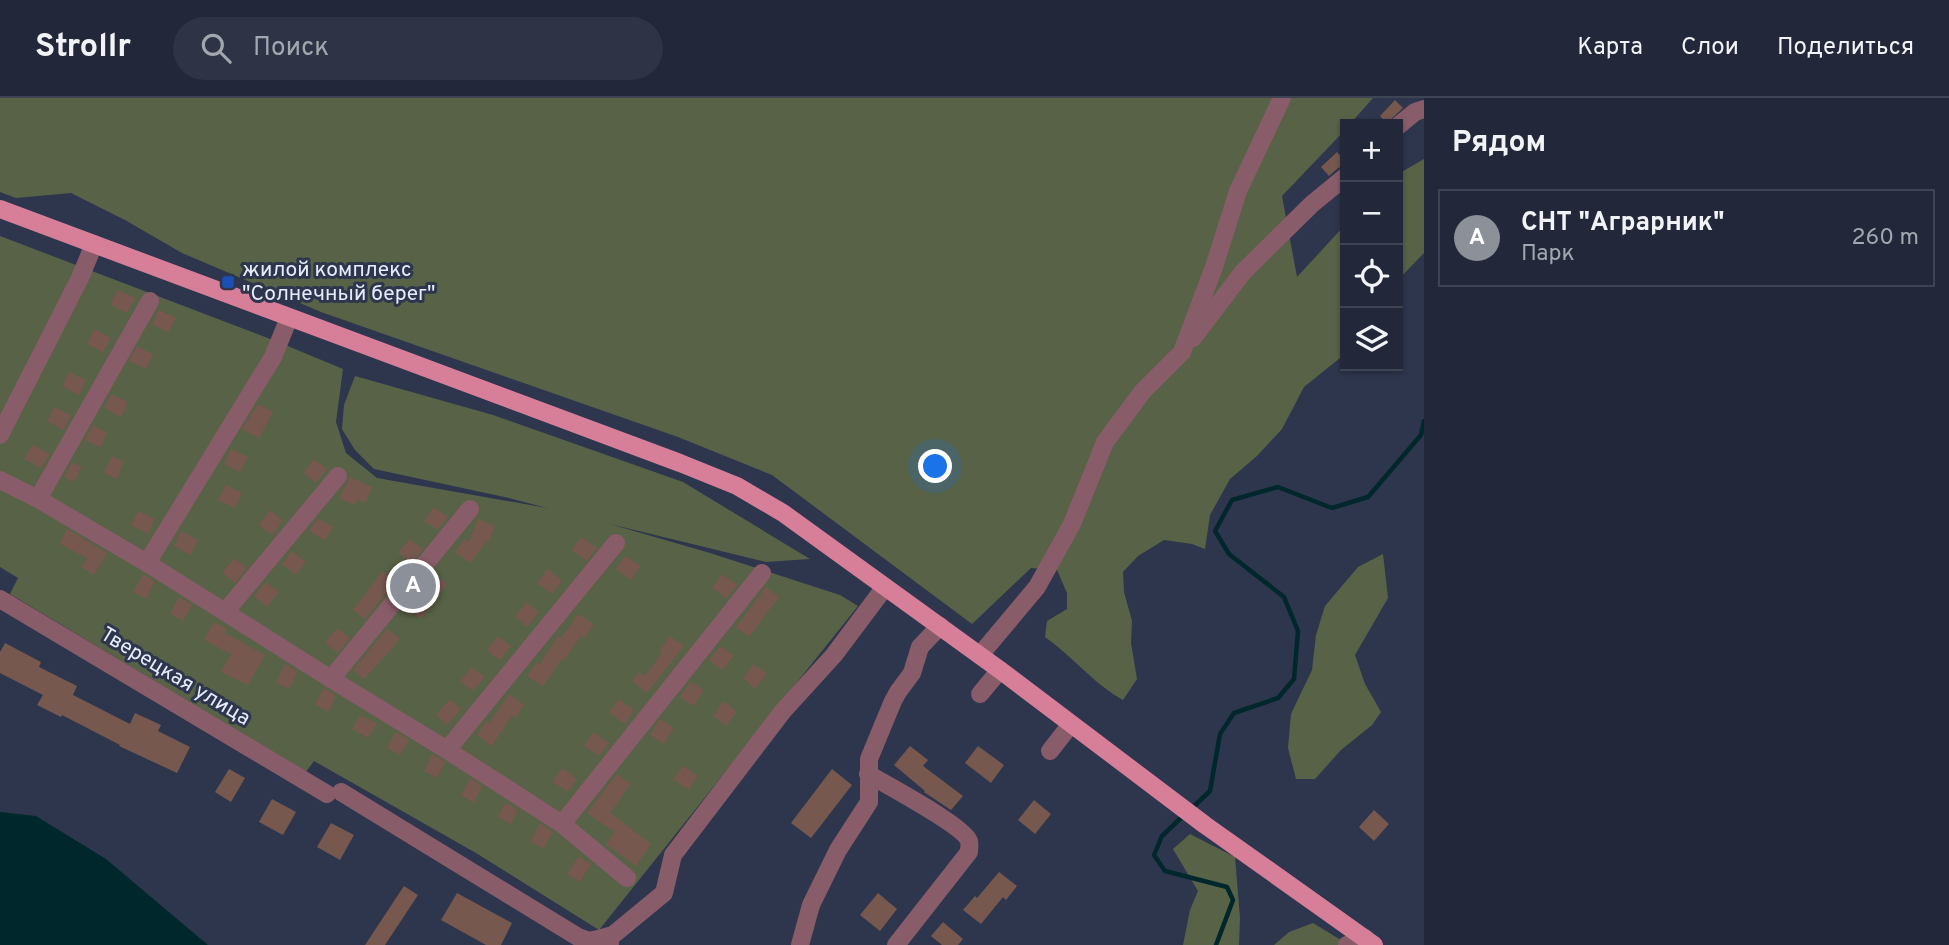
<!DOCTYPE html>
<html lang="ru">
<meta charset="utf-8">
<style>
:root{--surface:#22283a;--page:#2e3445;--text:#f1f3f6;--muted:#a2a6af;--line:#3f4454;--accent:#8c9099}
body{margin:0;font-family:Overpass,sans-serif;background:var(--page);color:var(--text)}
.controls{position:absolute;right:21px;top:21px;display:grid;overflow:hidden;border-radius:0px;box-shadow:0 2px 5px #0004}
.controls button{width:63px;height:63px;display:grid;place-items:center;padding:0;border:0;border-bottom:2px solid var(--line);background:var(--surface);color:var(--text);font:35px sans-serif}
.you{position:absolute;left:936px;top:369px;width:24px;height:24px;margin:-18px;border:5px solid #fff;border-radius:50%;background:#1a73e8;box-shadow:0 0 0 10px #1a73e833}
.badge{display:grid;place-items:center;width:46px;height:46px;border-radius:50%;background:var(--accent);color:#fff;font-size:23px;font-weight:700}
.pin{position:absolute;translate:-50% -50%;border:4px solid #fff;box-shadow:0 2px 7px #0006}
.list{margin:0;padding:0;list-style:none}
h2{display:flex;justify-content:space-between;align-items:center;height:91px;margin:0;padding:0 28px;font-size:30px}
h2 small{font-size:23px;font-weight:400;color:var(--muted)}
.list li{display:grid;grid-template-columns:46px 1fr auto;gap:21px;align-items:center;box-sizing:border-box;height:98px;margin:0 14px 14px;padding:0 14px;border:2px solid var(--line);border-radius:0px}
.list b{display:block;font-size:26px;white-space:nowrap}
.list p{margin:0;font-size:23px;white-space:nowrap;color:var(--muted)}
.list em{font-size:23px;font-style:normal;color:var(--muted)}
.icon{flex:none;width:38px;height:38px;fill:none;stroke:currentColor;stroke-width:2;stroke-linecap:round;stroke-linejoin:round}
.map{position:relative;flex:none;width:1424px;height:847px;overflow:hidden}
header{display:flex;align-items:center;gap:42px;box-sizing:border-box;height:98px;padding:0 35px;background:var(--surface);border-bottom:2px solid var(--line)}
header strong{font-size:33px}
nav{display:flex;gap:38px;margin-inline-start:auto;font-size:24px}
.search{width:490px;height:63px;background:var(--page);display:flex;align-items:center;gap:18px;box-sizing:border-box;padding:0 24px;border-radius:38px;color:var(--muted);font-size:26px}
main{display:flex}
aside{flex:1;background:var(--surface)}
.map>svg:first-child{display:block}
</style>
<header>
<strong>Strollr</strong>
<div class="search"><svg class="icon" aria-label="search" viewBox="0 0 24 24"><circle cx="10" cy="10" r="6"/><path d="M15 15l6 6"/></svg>Поиск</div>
<nav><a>Карта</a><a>Слои</a><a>Поделиться</a></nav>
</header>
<main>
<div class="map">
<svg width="1424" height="847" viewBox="0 0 1424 847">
<rect width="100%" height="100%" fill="#2e364d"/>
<g fill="#586246">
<path d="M 0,0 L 1373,0 L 1350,26 L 1345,26 L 1345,32 L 1282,98 L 1297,179 L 1345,127 L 1345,256 L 1304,289 L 1282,331 L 1257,358 L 1230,381 L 1210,417 L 1205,451 L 1192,446 L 1164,442 L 1138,458 L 1123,474 L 1124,494 L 1132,523 L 1131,545 L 1137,581 L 1123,602 C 1094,586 1072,558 1045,539 L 1047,523 L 1067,511 L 1067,495 L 1057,472 L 1031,470 L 972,526 L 772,377 L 678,339 L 321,214 L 182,155 L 125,122 L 71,95 L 16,100 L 0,94 Z"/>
<polygon points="1424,61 1424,155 1398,182 1398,76"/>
<polygon points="0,138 278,244 343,271 336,324 346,355 377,380 547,410 509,400 374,371 355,352 342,331 344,307 355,278 493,317 683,384 810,461 766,464 610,426 710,455 840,497 858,508 599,832 476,755 314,663 306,674 10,496 18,480 0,469"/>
<polygon points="1383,456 1388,500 1355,557 1365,586 1381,614 1372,627 1341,652 1315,681 1296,681 1288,650 1291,616 1312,572 1316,537 1325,508 1358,469"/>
<polygon points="1190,736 1235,759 1240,820 1239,847 1183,847 1190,812 1198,793 1173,751"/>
<polygon points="1313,825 1349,847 1274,847 1289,834"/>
</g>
<polygon fill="#00282c" points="0,714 36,718 106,761 208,847 0,847"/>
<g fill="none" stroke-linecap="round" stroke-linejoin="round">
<g stroke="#00282c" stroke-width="4.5">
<polyline points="1192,710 1210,693 1220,636 1234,615 1278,600 1294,581 1298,533 1284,499 1229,456 1215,433 1232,402 1278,389 1332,410 1368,399 1421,337 1424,323"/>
<polyline points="1183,718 1162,738 1154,757 1165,773 1227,789 1233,802 1216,847"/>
</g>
</g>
<g fill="#76584f">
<polygon points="1395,2 1403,10 1387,25 1380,18"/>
<polygon points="1337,54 1345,63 1345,68 1338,70 1329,78 1321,69"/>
<polygon points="118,192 135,200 127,215 110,207"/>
<polygon points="159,212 176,220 168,235 152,226"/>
<polygon points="94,231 111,240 103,254 87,246"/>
<polygon points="137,248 153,256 146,271 129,263"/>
<polygon points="69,274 86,282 79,297 62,288"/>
<polygon points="111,296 128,304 121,319 104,310"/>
<polygon points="258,306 273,314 259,340 242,331"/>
<polygon points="54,309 71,317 63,332 47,323"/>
<polygon points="93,327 107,335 100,349 85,342"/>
<polygon points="32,347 50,356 41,370 24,361"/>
<polygon points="231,351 248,359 240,374 224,366"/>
<polygon points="112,358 124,364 116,381 104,375"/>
<polygon points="314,361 327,371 316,385 303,375"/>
<polygon points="72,364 82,369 74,384 64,379"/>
<polygon points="350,379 372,389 365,405 357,401 354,407 339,400"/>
<polygon points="226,387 242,395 235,410 218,402"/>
<polygon points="433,409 448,419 438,432 424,423"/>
<polygon points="270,412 283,423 272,437 259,427"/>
<polygon points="138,413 155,421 148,436 131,427"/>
<polygon points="318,420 333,429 325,443 309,433"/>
<polygon points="478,421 495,428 489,444 487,443 470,465 455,454 465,441 469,444"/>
<polygon points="67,431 107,455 94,477 81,469 87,460 60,446"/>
<polygon points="181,433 198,442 191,457 174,448"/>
<polygon points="581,439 597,450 587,463 572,452"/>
<polygon points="410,441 423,451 411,465 398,455"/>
<polygon points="292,453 306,464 296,477 282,466"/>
<polygon points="625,458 641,468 631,482 616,471"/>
<polygon points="234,460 247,470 235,485 222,475"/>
<polygon points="547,471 562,482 552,496 537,485"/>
<polygon points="383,473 395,484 365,521 353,512"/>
<polygon points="432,475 447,486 421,521 405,510"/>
<polygon points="143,476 155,484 146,501 133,494"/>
<polygon points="722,476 737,487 727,500 712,490"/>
<polygon points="266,484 279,494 267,509 254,498"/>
<polygon points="766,489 779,499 749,539 736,529"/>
<polygon points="179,499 192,507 183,523 170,516"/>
<polygon points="526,504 539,514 527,529 515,519"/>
<polygon points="578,516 594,526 584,540 581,538 564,562 562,561 543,588 527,578 537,564 540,566 558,538 561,540"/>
<polygon points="214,524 227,531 225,535 265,557 248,587 221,574 231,556 204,542"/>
<polygon points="337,530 350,540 338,555 325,545"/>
<polygon points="387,531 400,540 390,553 364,581 353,572"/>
<polygon points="498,538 511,548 500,563 487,552"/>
<polygon points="670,538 684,548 647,595 632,583 639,574 645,578 662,555 659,553"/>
<polygon points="5,545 41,564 39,569 77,588 73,597 130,626 135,615 161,627 158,633 190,649 177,675 119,648 120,647 62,617 61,619 37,607 43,597 0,575 0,554"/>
<polygon points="721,548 734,558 722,572 709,562"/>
<polygon points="285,566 298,574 289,591 276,584"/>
<polygon points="754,566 767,576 755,591 743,580"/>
<polygon points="472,569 485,579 473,593 460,583"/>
<polygon points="690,584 704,592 694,608 680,599"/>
<polygon points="324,590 336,598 328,614 315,606"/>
<polygon points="509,596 524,607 515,620 512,618 492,648 477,637 486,624 489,625"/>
<polygon points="450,601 461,611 447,627 436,617"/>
<polygon points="619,601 634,612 625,626 609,615"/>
<polygon points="724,603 737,614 726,628 713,618"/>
<polygon points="360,617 377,626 368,640 352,631"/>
<polygon points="660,621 674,630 664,646 650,637"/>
<polygon points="396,634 409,642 400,657 387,650"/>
<polygon points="593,634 609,645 599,658 584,648"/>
<polygon points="910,648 928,662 923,668 963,698 951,712 924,694 925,693 894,667"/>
<polygon points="978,648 1004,667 991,685 965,665"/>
<polygon points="432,656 445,664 437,680 424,673"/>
<polygon points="683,668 698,678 689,692 673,681"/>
<polygon points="562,670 577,681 568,694 553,684"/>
<polygon points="229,671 245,680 231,704 215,694"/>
<polygon points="832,671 852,687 811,740 791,725"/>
<polygon points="617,676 631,686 610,715 651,746 636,768 606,746 615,734 587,715"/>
<polygon points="470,680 482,688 474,705 461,698"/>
<polygon points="272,701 296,714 283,737 259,724"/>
<polygon points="1034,702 1051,716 1035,736 1018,722"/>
<polygon points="506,704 518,712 511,726 498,719"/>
<polygon points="1374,712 1389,726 1374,743 1359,729"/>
<polygon points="331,725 354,737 340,762 317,749"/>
<polygon points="540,725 553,734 544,750 530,744"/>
<polygon points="578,759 591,766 580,784 567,776"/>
<polygon points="999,774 1017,788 1006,802 1003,799 981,826 963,812 975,798 977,800"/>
<polygon points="404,788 418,797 385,847 365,847"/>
<polygon points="457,795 512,825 501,847 486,847 441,822"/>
<polygon points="878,795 897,811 880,833 860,817"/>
<polygon points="943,824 963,841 958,847 942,847 931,838"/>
</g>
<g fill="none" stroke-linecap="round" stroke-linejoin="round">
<g stroke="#895c69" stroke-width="18">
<polyline points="1398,28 1415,14 1424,11"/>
<polyline points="1193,240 1243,174 1312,106 1345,79"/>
<polyline points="0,337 80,180 94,146"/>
<polyline points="0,382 38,401 147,465 331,581 447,652 562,726 627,780"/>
<polyline points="38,401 150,203"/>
<polyline points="147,465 273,259 289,220"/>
<polyline points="0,501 327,696"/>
<polyline points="225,514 338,378"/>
<polyline points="980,557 1037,489 1072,426 1105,344 1143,293 1182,254 1214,169 1238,93 1282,0"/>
<polyline points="331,581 470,411"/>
<polyline points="980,596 1000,572"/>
<polyline points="447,652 616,445"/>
<polyline points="1050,653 1071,626"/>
<path d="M 868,676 C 885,686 964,728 969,743 C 970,746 969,750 969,754 L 896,847"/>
<polyline points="341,694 578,839 589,843 602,840 610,845"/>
<polyline points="562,726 762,475"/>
<polyline points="602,840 613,837 664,795 673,757 783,613 834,557 885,489"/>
<polyline points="800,847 811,807 838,752 869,704 869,661 893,603 898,594 912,575 920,549 940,528"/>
<polyline points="1347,847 1365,840"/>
</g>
<polyline stroke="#d77e99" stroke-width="18" points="0,111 680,365 737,388 783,415 1000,572 1205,727 1374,847"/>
</g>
<rect fill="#1a4fb4" stroke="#2e364d" stroke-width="2.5" x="221" y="177" width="14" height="14" rx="3.5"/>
<g text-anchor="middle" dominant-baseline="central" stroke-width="6" stroke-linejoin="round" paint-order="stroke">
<g font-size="21" fill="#e7ecfc" stroke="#2e364d" text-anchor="start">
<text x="242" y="172">жилой комплекс<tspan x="242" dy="24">"Солнечный берег"</tspan></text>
</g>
<g font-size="21" fill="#e7ecfc" stroke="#2e364d">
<text transform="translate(175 579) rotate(31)">Тверецкая улица</text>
</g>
</g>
</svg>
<div class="controls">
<button>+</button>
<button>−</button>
<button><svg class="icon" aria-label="locate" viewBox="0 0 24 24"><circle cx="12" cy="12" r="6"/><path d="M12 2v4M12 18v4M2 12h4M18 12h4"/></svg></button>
<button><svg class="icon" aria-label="layers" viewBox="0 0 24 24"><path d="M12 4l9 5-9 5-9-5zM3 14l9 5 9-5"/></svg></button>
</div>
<div class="you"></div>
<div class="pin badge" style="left:413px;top:488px">A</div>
</div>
<aside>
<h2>Рядом<small></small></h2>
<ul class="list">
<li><span class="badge">A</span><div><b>СНТ &quot;Аграрник&quot;</b><p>Парк</p></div><em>260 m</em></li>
</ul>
</aside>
</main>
